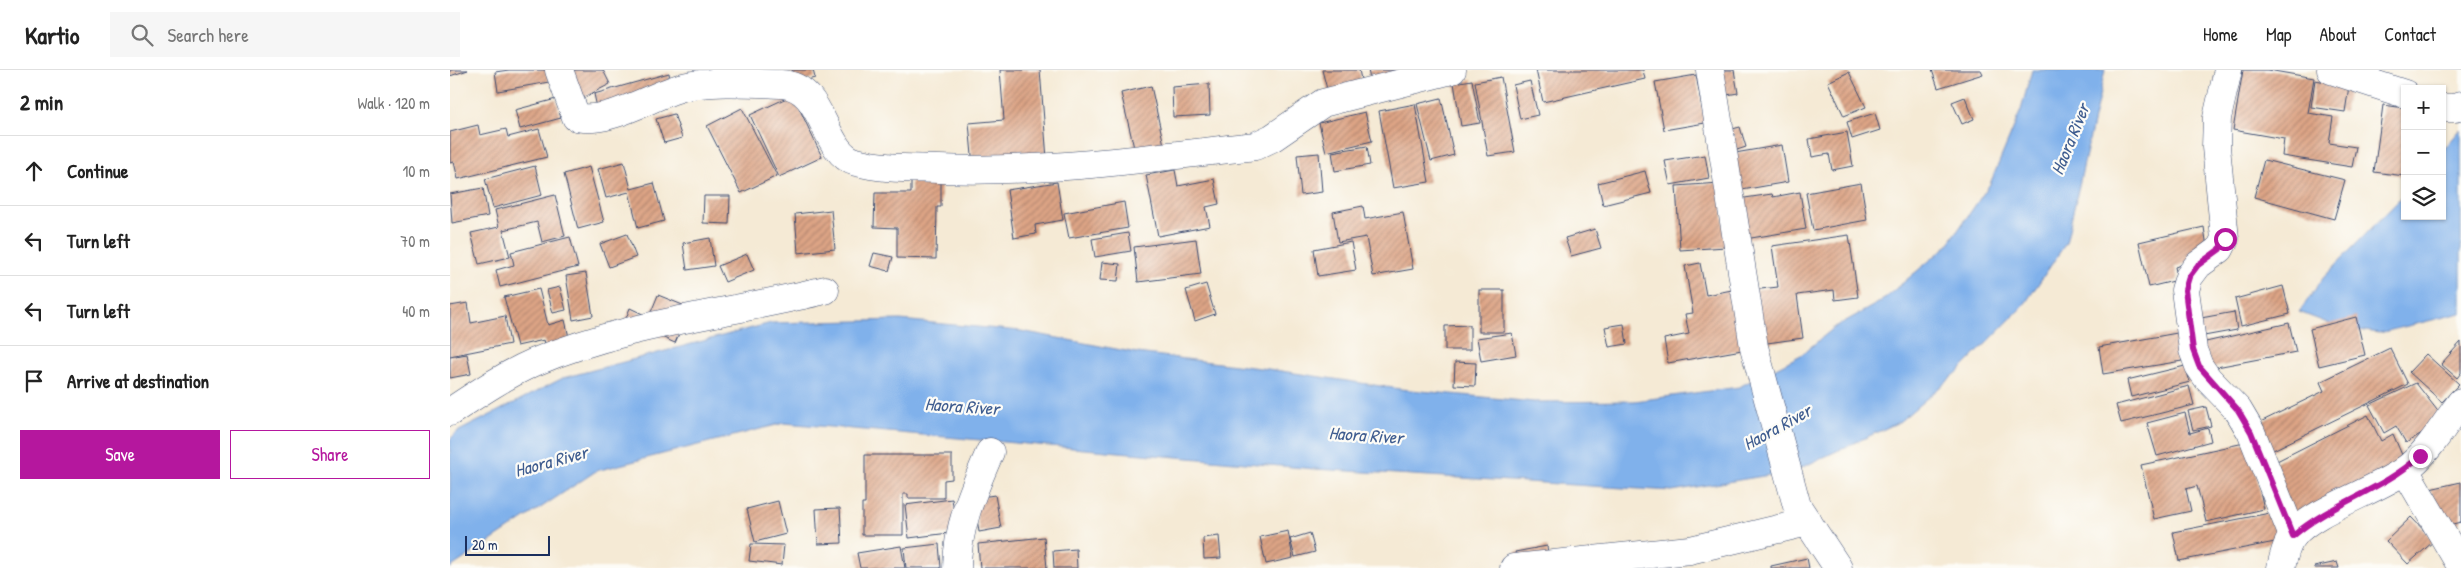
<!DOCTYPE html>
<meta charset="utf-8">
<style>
:root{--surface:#fff;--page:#f6f6f6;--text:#222;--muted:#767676;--line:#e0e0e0;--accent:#b5179e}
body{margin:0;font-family:"Patrick Hand",sans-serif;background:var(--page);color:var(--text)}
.controls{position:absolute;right:15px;top:15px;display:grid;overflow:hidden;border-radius:0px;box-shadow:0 1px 4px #0004}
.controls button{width:45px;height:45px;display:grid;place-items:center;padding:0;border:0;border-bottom:1px solid var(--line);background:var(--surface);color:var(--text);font:25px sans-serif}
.scale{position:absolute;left:15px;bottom:12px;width:85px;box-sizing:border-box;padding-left:5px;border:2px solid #1b2f5e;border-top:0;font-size:14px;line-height:18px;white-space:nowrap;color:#1b2f5e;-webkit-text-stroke:4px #fdfcf7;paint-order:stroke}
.stop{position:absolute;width:15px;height:15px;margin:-11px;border:4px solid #b5179e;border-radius:50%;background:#fff}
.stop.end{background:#b5179e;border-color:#fff;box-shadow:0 1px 5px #0008}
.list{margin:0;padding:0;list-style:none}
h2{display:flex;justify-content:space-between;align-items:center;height:65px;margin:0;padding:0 20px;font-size:21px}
h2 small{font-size:16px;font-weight:400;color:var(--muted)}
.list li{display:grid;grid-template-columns:32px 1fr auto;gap:15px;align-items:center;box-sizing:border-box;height:70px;padding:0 20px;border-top:1px solid var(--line)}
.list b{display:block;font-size:19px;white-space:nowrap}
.list em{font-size:16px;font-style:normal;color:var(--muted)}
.actions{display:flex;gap:10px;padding:15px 20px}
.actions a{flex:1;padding:11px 0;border:1px solid var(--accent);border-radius:0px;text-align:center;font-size:18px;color:var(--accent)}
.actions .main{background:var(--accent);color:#fff}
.icon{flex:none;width:28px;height:28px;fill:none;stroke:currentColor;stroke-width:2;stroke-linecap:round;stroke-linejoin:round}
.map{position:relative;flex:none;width:2011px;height:498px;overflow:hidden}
header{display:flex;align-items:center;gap:30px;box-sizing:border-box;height:70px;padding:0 25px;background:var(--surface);border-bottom:1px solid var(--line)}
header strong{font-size:24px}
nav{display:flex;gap:28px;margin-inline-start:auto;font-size:18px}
.search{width:350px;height:45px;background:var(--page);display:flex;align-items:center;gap:12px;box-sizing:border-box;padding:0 18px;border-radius:0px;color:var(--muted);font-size:19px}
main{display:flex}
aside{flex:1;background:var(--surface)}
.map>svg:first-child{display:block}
</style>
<header>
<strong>Kartio</strong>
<div class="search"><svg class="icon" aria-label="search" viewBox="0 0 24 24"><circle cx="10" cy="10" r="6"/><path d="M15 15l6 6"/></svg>Search here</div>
<nav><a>Home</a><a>Map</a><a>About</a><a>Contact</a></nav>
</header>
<main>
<aside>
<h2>2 min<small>Walk · 120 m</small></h2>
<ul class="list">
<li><svg class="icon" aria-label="ahead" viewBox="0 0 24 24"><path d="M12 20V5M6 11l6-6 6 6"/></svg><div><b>Continue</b></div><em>10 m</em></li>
<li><svg class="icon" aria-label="left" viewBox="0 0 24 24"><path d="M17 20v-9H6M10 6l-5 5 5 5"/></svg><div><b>Turn left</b></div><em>70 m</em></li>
<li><svg class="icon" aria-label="left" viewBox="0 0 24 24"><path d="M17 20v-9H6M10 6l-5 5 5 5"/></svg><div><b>Turn left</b></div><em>40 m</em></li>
<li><svg class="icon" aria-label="arrive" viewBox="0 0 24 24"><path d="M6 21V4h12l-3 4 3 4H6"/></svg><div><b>Arrive at destination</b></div></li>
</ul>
<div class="actions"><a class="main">Save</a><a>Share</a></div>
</aside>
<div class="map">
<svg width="2011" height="498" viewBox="0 0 2011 498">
<defs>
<pattern id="building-hatch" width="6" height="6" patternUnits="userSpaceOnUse" patternTransform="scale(1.25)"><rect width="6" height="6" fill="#dda485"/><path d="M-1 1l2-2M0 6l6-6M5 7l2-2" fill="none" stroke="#b28670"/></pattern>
</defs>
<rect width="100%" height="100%" fill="#fdfcf7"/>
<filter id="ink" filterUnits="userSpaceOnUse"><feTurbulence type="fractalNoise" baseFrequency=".02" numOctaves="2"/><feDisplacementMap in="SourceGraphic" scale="10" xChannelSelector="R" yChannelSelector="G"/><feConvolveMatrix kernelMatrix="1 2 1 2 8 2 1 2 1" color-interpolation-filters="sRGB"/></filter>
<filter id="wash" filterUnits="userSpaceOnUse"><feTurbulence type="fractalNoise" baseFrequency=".0096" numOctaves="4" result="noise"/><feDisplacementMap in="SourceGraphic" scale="20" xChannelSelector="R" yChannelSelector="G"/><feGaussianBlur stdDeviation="1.12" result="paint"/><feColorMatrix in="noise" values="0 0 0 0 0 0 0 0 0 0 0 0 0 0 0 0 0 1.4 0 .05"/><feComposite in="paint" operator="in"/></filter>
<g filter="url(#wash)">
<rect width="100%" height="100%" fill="#f5ead5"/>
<g fill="#80b1eb" stroke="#4e70a4">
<polygon points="1582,0 1655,0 1616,173 1574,235 1510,300 1449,352 1344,401 1222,421 865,399 334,353 146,401 0,498 0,369 7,362 113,308 321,253 450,250 571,261 687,283 818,299 950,319 1084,332 1185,331 1289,317 1351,285 1385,257 1430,232 1497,176 1540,114 1571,40"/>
<polygon points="2011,59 2011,243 1929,263 1888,257 1849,242 1874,207 1955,124 1955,146 1992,146 1992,81"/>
</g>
<g id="blocks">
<g fill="url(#building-hatch)">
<polygon points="0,0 18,0 0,6"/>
<polygon points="59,0 97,0 99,12 48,21 45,2"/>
<polygon points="123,0 153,0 160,14 125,32"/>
<polygon points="342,0 363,0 365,8 345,13"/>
<polygon points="550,0 590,0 597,89 523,96 519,53 554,50"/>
<polygon points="872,0 909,0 912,14 878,23"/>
<polygon points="918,0 958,0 921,14"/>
<polygon points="1086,0 1193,0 1195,9 1093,32"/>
<polygon points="1273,0 1284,0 1288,23 1271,26"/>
<polygon points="1482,0 1531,0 1533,4 1488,18"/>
<polygon points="1793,0 1818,0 1864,8 1858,43 1883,47 1879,73 1906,77 1902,97 1832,86 1834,69 1783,60"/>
<polygon points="1399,2 1416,37 1394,46 1378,12"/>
<polygon points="219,3 221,16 148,42 144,24"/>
<polygon points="1246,5 1255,53 1214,60 1205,12"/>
<polygon points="1051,7 1065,82 1038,86 1025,12"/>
<polygon points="1022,10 1030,53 1011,56 1004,13"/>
<polygon points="1865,10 1899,16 1895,42 1861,37"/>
<polygon points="1080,11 1088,45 1070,49 1063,15"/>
<polygon points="759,14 760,45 723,47 722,17"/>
<polygon points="701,16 714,75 685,82 671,23"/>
<polygon points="343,25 372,87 329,107 300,45"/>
<polygon points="1515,27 1524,49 1512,54 1502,32"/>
<polygon points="991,28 1004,85 981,91 967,34"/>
<polygon points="106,29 111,48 70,59 65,40"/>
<polygon points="965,34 979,112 943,118 929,41"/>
<polygon points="1933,35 1955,38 1955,106 1924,102"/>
<polygon points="292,38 327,106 291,123 257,56"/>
<polygon points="915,42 922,71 876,82 869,53"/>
<polygon points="1425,43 1430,60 1402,69 1397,52"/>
<polygon points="224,44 232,68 214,73 206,49"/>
<polygon points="28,55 30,65 56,59 58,67 89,59 97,87 8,109 4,92 0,93 0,62"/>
<polygon points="1290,57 1296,77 1281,82 1275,61"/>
<polygon points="1397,62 1403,96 1382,100 1379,84 1362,87 1359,69"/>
<polygon points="1332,75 1338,112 1286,121 1279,84"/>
<polygon points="917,76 920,95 885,101 882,82"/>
<polygon points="869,83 872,122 851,125 847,85"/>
<polygon points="1255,85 1259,108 1220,115 1215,91"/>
<polygon points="1814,90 1895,110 1884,149 1804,127"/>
<polygon points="174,92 181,119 204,113 214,151 188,158 179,122 156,128 148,99"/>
<polygon points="85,96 92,125 43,138 35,109"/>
<polygon points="139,97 154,152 128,159 114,104"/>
<polygon points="725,100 728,116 764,109 769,134 756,137 760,156 708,166 696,105"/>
<polygon points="1195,101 1201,123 1153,135 1148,113"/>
<polygon points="461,108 491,108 491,137 487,137 486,189 447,188 447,158 424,157 425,123 461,123"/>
<polygon points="607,112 613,150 585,155 586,164 564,168 557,120"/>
<polygon points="1270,113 1276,177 1230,180 1226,116"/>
<polygon points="1411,113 1417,150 1363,160 1356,123"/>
<polygon points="33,118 38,146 2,153 0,124"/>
<polygon points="1350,122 1356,159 1295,169 1288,129 1322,124 1323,127"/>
<polygon points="105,125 115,166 92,172 87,152 53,160 60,187 29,194 21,163 49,157 45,140"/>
<polygon points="254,126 280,126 279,154 253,153"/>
<polygon points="674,132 678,158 619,168 614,143"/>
<polygon points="913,136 915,149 953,142 963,199 923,206 916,167 888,172 883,142"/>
<polygon points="381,140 385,179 348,183 345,144"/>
<polygon points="1754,157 1758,185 1725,197 1728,210 1699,217 1689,172"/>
<polygon points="1145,159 1151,178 1121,186 1115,168"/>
<polygon points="678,163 681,181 645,187 642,169"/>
<polygon points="177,164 186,187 159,197 150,174"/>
<polygon points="1399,165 1408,227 1385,230 1384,220 1347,225 1353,268 1310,274 1302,220 1328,217 1322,176"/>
<polygon points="120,167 128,197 50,217 46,200 64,195 61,182"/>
<polygon points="260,168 264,196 237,200 233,173"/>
<polygon points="746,169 751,204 688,212 684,177"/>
<polygon points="901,172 906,200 868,206 864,179"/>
<polygon points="424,183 443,187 439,201 420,196"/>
<polygon points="297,184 304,200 275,212 268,196"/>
<polygon points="652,192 670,194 668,211 650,210"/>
<polygon points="1250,193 1256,225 1282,220 1292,280 1218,293 1214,269 1239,264 1235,244 1243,243 1235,196"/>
<polygon points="136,203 143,246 123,250 116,206"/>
<polygon points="756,214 765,244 745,251 736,220"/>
<polygon points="1833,216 1840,244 1791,256 1785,229"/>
<polygon points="110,217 116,240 103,243 97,220"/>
<polygon points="89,219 98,255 115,250 121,276 97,282 94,270 67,276 54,227"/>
<rect x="1029" y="220" width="25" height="42"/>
<polygon points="208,225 240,238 225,273 175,251 180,238 199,247"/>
<polygon points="18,233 21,253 55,246 60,274 0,286 0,236"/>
<polygon points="1784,242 1787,260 1743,268 1740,250"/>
<polygon points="1906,247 1915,285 1869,296 1860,259"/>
<polygon points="1839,253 1846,282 1756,299 1747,274"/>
<polygon points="1174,254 1177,274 1159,277 1155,257"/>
<polygon points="1020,255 1020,280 995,280 995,256"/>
<polygon points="1062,263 1066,285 1031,291 1027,268"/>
<polygon points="1727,263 1732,291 1653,304 1649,277"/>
<polygon points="2011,272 2011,303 2007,308 1991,294"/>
<polygon points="1940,278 1958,314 1815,384 1802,356 1874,321 1870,312"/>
<polygon points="17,284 21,304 0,308 0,287"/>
<polygon points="1976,284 2009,314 1992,332 1959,302"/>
<polygon points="1005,292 1026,293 1025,316 1004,315"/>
<polygon points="1735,296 1740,312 1681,327 1677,310"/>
<polygon points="1966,313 1994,349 1956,373 1946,356 1934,363 1919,335"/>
<polygon points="1739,316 1744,335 1671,353 1666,335"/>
<polygon points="1756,337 1761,356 1743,360 1738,341"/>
<polygon points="1735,343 1740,363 1758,358 1761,371 1707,386 1697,353"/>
<polygon points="1918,345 1931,371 1943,364 1955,392 1846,453 1821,394"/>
<polygon points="1799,372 1814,439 1756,452 1747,416 1736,419 1741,441 1704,449 1691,395"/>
<polygon points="415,385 502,385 502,409 494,410 494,428 458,428 458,424 453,424 453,465 412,465 412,434 415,434"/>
<polygon points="2011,412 2011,452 1994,456 1980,419"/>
<polygon points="545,425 551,458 529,462 524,428"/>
<polygon points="502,429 507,462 459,468 455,435"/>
<polygon points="328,431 336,464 305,472 297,439"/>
<polygon points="390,438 392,473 368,474 366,439"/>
<polygon points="1825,442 1830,471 1729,491 1723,462"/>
<polygon points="1961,447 1984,471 1958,494 1936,471"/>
<polygon points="838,461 843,488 816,494 810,467"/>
<polygon points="860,463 865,482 845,487 840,469"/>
<polygon points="769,466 771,488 754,489 753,468"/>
<polygon points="594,467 597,498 530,498 528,474"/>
<polygon points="301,474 334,475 332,495 299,491"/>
<polygon points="489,474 491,498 456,498 454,478"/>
<polygon points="451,476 455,498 410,498 407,483"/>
<polygon points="1097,476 1099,492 1069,494 1065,482"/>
<polygon points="626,479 627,498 604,498 603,481"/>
<polygon points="1357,488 1359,498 1321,498 1321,496"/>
<polygon points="1887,492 1889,498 1864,498 1864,497"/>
</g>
</g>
</g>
<g filter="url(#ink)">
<use href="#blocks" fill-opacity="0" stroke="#3c4b70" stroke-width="1"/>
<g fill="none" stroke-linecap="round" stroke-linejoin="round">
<defs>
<g id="street">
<path d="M 109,0 L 126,47 C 158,55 202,25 233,17 C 259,10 304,13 331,14 C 376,16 371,82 406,92 C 433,99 461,98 489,99 C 594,103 700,88 805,76 L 822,68 L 873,33 L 1002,0"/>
<polyline points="1260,0 1304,277 1347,436 1388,498"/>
<polyline points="1778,0 1767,48 1766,77 1775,169 1770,179 1748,195 1739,207 1735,220 1743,280 1749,296 1758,309 1788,340 1801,362 1843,466"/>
<polyline points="1881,0 1955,24"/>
<polyline points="1992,38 2005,38 2011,35"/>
<path d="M 0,342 C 27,324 55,305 85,292 C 177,253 278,244 375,220"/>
<polyline points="1955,400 2011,496"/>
<path d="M 507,498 C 507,456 524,419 540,382"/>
<polyline points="1064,498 1240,480 1358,452"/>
</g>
<path id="secondary" d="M 1831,498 C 1833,488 1836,474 1843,466 C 1861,441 1928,420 1955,400 C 1978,383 1994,355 2011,332"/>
</defs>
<use href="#street" stroke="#3c4b70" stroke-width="29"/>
<use href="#secondary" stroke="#3c4b70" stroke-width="29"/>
<use href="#street" stroke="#fff" stroke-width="28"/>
<use href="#secondary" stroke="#fff" stroke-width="28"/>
</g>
</g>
<g fill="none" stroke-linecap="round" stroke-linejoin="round" filter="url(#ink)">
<path stroke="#b5179e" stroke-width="6" d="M 1775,169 L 1770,179 L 1748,195 L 1739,207 L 1735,220 L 1743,280 L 1749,296 L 1788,340 L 1801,362 L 1843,466 C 1881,433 1933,420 1970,386"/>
</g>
<g text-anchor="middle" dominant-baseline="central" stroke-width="4.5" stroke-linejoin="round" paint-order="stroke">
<g font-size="18" font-style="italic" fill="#3e5c8f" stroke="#fdfcf7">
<text transform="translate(1620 69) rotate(-68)">Haora River</text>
<text transform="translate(512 336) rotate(4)">Haora River</text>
<text transform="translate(1327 357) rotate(-29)">Haora River</text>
<text transform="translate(916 365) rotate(4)">Haora River</text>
<text transform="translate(101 391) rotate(-15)">Haora River</text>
</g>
</g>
</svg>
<div class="controls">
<button>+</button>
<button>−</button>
<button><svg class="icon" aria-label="layers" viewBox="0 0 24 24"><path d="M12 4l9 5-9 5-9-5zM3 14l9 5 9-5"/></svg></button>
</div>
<div class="scale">20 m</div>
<div class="stop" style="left:1775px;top:169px"></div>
<div class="stop end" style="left:1970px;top:386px"></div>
</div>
</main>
